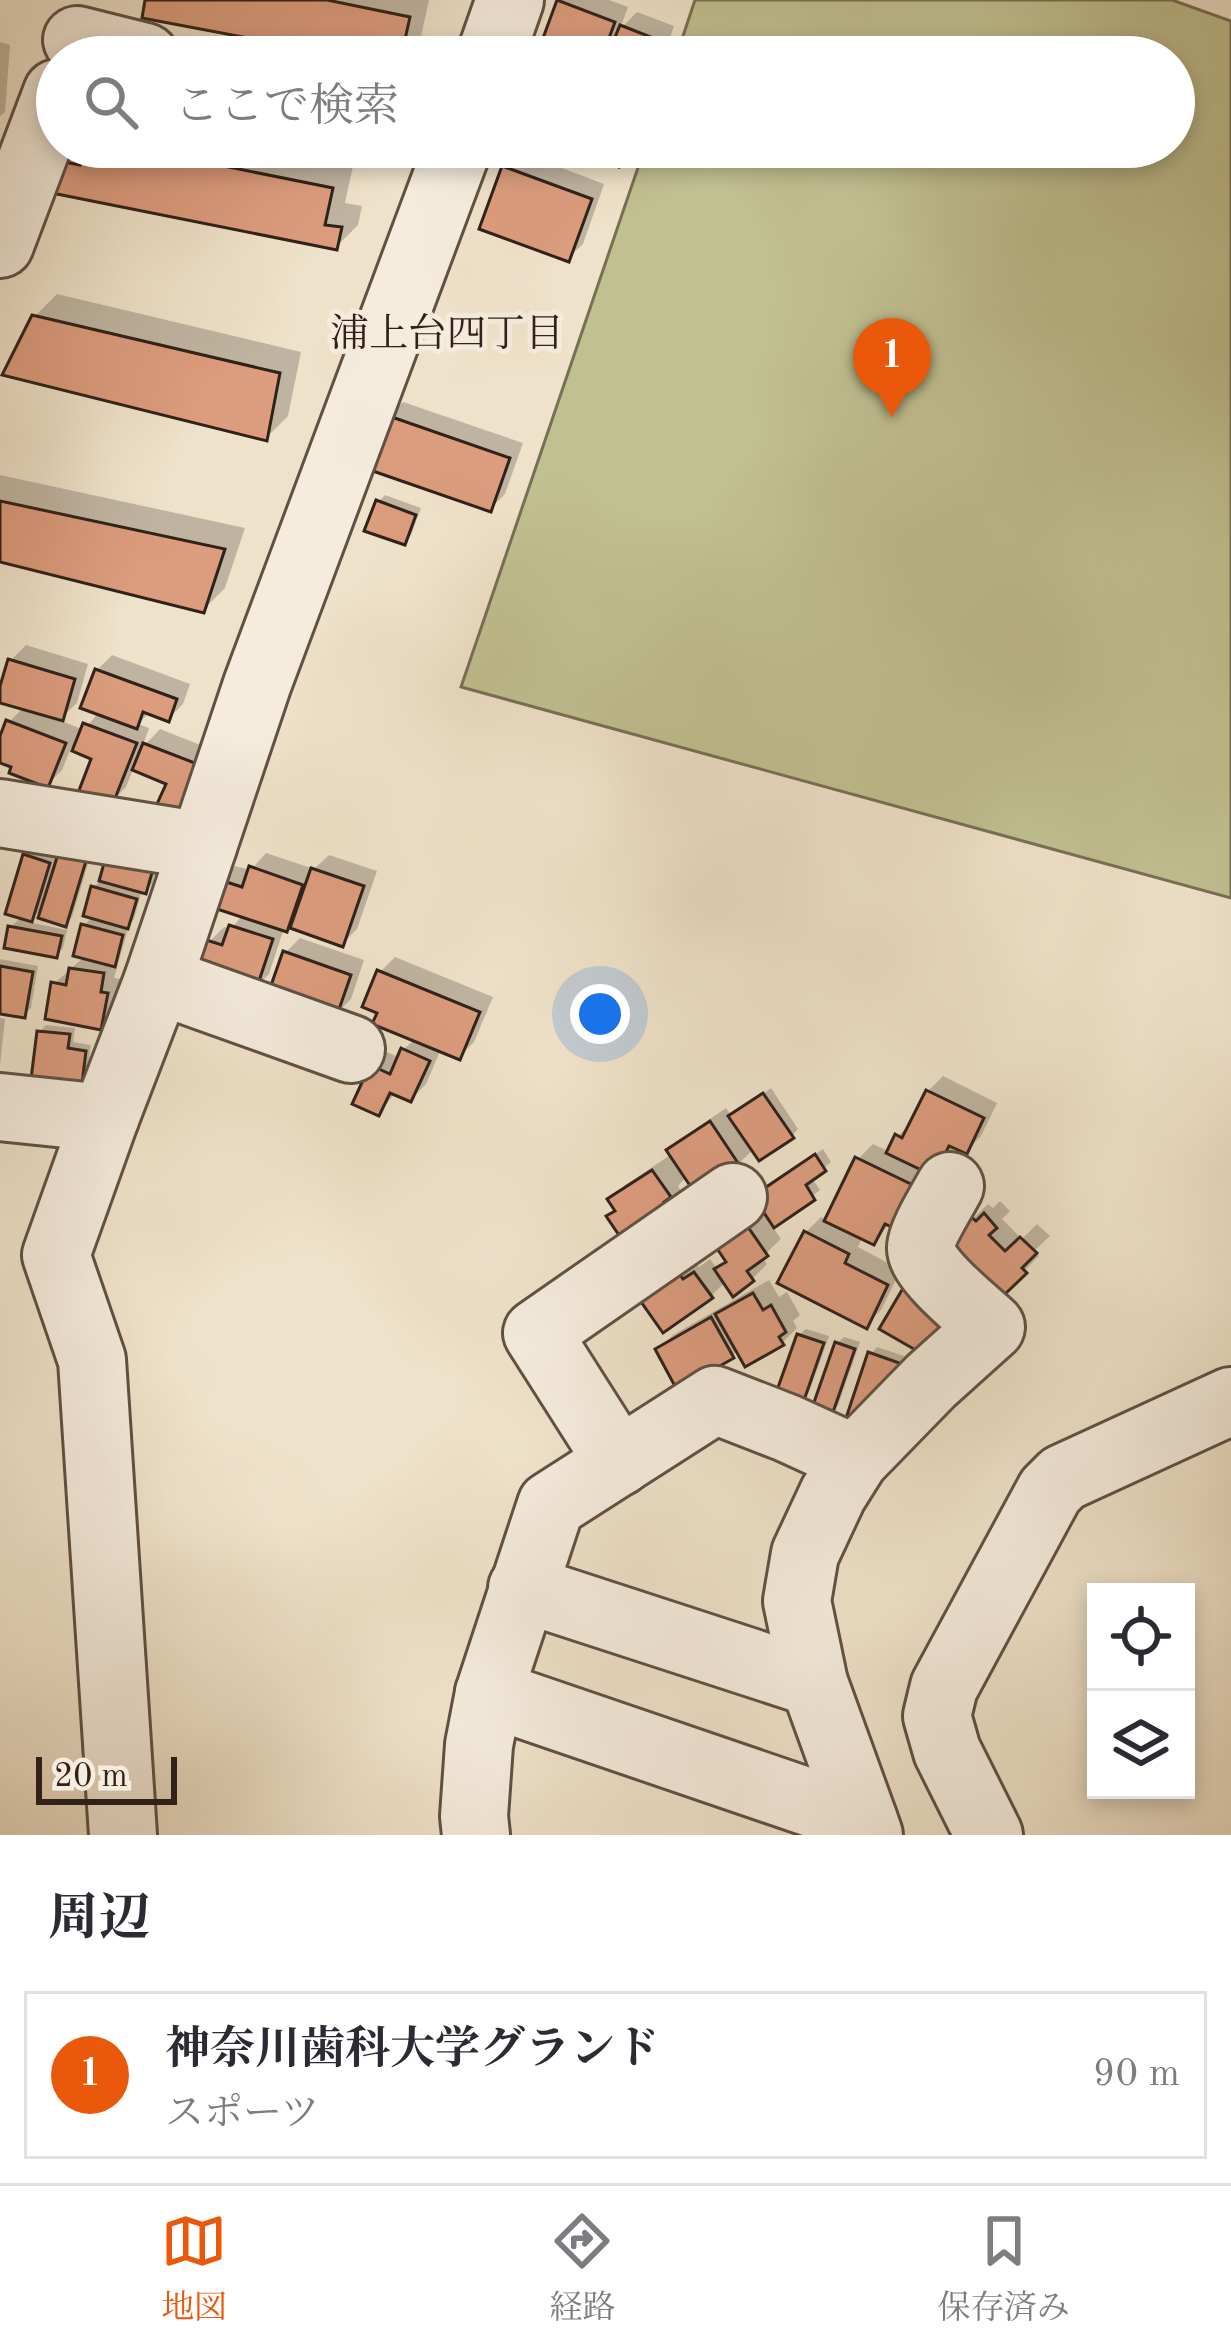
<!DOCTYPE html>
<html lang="ja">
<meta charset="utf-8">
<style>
:root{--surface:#fff;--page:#f2f2f3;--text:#2b2b33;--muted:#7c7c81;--line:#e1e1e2;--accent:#ea580c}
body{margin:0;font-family:"Old Standard TT","Noto Serif JP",serif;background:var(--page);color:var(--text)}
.controls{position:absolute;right:36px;bottom:36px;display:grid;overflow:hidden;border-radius:0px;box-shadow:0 6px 18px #0003}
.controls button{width:108px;height:108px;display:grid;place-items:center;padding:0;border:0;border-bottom:3px solid var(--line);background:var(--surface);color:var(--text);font:60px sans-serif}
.scale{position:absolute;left:36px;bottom:30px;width:141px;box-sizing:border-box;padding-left:12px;border:6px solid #302119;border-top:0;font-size:33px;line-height:42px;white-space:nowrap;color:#302119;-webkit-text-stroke:9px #f5ecdd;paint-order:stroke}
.you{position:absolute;left:600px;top:1014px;width:42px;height:42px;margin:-30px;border:9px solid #fff;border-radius:50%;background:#1a73e8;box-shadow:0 0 0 18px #1a73e833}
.badge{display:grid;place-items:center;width:78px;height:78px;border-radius:50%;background:var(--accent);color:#fff;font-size:39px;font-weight:700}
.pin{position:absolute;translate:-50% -99px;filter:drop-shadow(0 3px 6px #0008)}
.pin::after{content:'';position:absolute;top:63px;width:42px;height:36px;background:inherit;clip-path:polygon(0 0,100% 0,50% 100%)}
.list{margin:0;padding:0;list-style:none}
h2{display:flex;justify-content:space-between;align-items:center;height:156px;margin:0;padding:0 48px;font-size:51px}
h2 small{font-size:39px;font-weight:400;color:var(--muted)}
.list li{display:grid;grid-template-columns:78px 1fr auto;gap:36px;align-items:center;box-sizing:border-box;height:168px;margin:0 24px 24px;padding:0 24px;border:3px solid var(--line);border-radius:0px}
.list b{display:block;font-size:45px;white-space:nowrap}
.list p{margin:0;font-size:39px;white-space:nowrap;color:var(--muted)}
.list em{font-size:39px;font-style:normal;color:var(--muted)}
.icon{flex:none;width:66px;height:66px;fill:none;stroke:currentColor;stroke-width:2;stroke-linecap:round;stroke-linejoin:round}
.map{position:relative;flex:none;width:1231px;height:1835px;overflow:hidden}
.search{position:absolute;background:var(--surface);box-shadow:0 6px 18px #0003;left:36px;right:36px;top:36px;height:132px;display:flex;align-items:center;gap:30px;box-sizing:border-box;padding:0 42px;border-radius:66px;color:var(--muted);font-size:45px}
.sheet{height:348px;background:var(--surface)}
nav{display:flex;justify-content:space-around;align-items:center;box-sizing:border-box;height:168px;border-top:3px solid var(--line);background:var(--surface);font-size:33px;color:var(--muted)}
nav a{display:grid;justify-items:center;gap:6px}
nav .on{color:var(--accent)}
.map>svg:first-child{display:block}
</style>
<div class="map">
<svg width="1231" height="1835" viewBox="0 0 1231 1835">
<rect width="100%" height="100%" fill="#efe2ca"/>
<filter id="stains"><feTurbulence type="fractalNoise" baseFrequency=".00167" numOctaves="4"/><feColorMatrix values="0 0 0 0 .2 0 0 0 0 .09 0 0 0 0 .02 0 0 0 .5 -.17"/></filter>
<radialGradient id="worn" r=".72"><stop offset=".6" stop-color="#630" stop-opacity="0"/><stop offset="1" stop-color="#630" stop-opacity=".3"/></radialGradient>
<polygon fill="#c1c091" stroke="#787055" stroke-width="3" points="695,0 1172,0 1231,21 1231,898 461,687 645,147 1174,147 1174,57 676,57"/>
<g fill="#0003">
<polygon points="148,0 429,0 420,41 404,57 365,57"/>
<polygon points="561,0 609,0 628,7 620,29 637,12 674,26 663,57 611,57 613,51 607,57 570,57"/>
<polygon points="0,42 10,45 5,112 0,116"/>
<polygon points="77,147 257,147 353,166 345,203 362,206 358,225 336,247 62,163"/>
<polygon points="520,152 604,184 583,244 568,258 505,167"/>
<polygon points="57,294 301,352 288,416 266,438 34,317"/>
<polygon points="403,402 523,443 505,494 490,509 388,417"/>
<polygon points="0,475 245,528 225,588 203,610 0,559"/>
<polygon points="385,495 421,508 411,535 404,542 378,502"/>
<polygon points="26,645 88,664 77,703 59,720 84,730 99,712 97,670 112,655 190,684 183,704 168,719 150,712 138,724 149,728 142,748 160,729 218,752 170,782 134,767 126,787 111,802 95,757 71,748 62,770 47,785 16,766 0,760 0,744 9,722 24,707 0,700 0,697 11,660"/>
<polygon points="33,849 60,858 91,854 72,917 65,924 46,905 28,922 67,930 63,948 56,955 11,927 22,916 26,856"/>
<polygon points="266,853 314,869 329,855 377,871 357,929 342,944 290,925 284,928 269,974 254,989 209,942 224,927 231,929 243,914 220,881 235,866 251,870"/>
<polygon points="160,856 152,884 145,891 142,890 134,919 125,928 128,929 114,978 121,979 115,1011 100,1026 54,984 85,956 84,925 94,916 94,887 101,880"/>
<polygon points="300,938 364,960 351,999 336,1014 285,953"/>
<polygon points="395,957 493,997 474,1042 459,1057 441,1049 426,1084 411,1099 396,1092 379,1113 372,1067 387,1052 400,1058 404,1049 415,1039 381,1011 380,972"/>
<polygon points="0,959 38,966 31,1008 24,1015 0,1010"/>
<polygon points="0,1018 5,1019 0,1065"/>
<polygon points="46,1025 75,1028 73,1042 91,1045 87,1074 80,1081 39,1032"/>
<polygon points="943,1076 997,1103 981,1136 966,1151 955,1145 949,1158 874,1241 863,1236 858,1247 901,1270 881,1310 866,1325 806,1232 821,1217 828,1221 858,1159 873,1144 890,1152 898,1136 915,1119 928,1091"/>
<polygon points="771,1088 798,1129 792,1136 754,1149 738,1164 687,1176 678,1186 684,1196 670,1211 617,1210 611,1200 625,1185 672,1154 670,1151 685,1136 726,1108 732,1117"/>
<polygon points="823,1149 831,1162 812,1178 820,1190 772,1226 781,1239 762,1257 767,1264 752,1279 726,1281 711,1296 664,1328 687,1249 699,1267 710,1259 718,1270 728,1260 763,1190"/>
<polygon points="1000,1201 1010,1211 1002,1219 1022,1239 1037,1224 1050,1236 1034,1251 1039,1256 1001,1294 949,1242 988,1204 993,1208"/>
<polygon points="769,1280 779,1297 787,1292 800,1315 793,1321 797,1328 782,1343 739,1349 732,1356 658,1350 673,1335"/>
<polygon points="806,1329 829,1336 809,1392 802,1399 799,1335"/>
<polygon points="844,1337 860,1342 838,1405 831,1412 837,1344"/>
<polygon points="877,1347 910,1358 899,1390 871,1354"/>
</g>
<g fill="#dc9c7e" stroke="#302119" stroke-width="3">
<polygon points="145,0 327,0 410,17 401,57 349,57 142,18"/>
<polygon points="557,0 615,22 602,57 561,57 539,49"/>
<polygon points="620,25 661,41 655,57 607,57"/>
<polygon points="83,147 129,147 333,188 325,225 342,227 337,250 52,193 59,161 80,165"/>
<polygon points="576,147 627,147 619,167 574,150"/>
<polygon points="502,166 592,199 569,262 479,229"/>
<polygon points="32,315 280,373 267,441 2,375"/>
<polygon points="386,415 510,458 491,512 367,469"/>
<polygon points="376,500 416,515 405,545 364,531"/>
<polygon points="0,501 225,549 204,613 0,562"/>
<polygon points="8,659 75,679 63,721 0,703 0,686"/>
<polygon points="95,669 177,699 169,722 143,712 137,729 80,708"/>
<polygon points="6,720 66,743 48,788 9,773 11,767 0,763 0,736"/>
<polygon points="83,723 137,743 112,806 78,793 91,759 72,751"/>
<polygon points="143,743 205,767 186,816 157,804 166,784 132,770"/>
<polygon points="108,849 155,862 146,894 99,881"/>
<polygon points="59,851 86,861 66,927 38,918"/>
<polygon points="23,854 50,863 32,922 5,914"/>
<polygon points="249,866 303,885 287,932 208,906 217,879 242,887"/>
<polygon points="311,868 364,886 343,947 290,928"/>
<polygon points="91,886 137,899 128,929 83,916"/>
<polygon points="81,924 123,935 115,967 73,956"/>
<polygon points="229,925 273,939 255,993 196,972 206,940 222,945"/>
<polygon points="8,926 62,936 57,958 4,948"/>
<polygon points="283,951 351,975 336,1018 268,994"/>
<polygon points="0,966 33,972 25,1018 0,1014"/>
<polygon points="69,968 104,973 101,992 108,993 101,1030 45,1019 51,982 66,985"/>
<polygon points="377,970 480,1012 460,1060 372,1024 377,1013 362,1007"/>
<polygon points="37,1031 70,1034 68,1048 86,1051 82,1084 31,1079"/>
<polygon points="401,1048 430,1061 411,1102 390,1093 379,1116 352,1104 370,1065 390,1074"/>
<polygon points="926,1090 984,1118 967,1154 949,1146 934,1176 886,1153 895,1134 902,1138"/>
<polygon points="763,1093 794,1138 759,1161 728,1116"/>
<polygon points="710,1121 740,1166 697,1196 666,1150"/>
<polygon points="815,1154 826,1171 806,1185 815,1200 774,1228 753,1196"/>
<polygon points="855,1157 921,1189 900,1231 885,1224 874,1245 824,1221"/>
<polygon points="652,1170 671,1197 664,1202 672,1213 625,1244 606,1216 615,1211 607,1199"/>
<polygon points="984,1213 997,1228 989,1235 1005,1251 1020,1237 1037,1253 1022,1268 1027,1273 1001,1298 945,1242 971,1217 976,1221"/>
<polygon points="739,1214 768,1256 747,1271 754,1281 733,1297 714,1269 726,1262 708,1235"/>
<polygon points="804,1231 849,1254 845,1263 888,1285 867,1329 777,1283"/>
<polygon points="671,1262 683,1279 694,1272 713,1298 663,1333 632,1289"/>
<polygon points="909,1278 956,1306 926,1356 879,1329"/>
<polygon points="753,1293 763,1310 771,1305 786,1332 779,1337 784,1345 745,1367 715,1314"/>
<polygon points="711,1317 734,1358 677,1390 655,1349"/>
<polygon points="797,1334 824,1343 803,1403 776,1393"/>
<polygon points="835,1342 855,1349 832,1415 812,1408"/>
<polygon points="868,1352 905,1365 866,1422 847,1415"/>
</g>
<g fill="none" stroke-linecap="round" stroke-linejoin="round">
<defs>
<g id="minor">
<polyline points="77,40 145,57"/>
<polyline points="490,57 510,0"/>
<polyline points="0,244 57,93"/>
<polyline points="0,813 203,846"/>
<polyline points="158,980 351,1049"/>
<polyline points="0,1107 105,1118"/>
<polyline points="619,1462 537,1333 733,1197"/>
<polyline points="522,1588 814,1683"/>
<polyline points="489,1693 864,1821 869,1835"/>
<path d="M 864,1821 L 814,1683 L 797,1601 L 805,1554 L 833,1494 L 855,1459 L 931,1381 L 991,1327 C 975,1312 919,1268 921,1247 C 922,1232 942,1201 950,1186"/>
<polyline points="123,1835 92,1360 56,1255 105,1118 158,980 257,685 458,147"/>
<polyline points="476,1835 474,1816 479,1745 489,1693 551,1505 715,1400 787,1428 855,1459"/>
<polyline points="989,1835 947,1751 937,1716 944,1687 1050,1491 1063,1478 1231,1401"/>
</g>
</defs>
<use href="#minor" stroke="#605145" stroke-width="72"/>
<use href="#minor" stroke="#f5ecdd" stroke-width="66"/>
</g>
<g text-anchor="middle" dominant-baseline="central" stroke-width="10" stroke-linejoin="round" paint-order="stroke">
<g font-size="39" fill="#302119" stroke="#f5ecdd">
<text x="447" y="335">浦上台四丁目</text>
</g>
</g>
<rect width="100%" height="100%" filter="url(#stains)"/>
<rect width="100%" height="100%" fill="url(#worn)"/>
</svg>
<div class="controls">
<button><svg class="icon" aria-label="locate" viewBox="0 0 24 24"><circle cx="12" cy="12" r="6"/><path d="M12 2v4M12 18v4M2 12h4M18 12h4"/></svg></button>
<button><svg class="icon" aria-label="layers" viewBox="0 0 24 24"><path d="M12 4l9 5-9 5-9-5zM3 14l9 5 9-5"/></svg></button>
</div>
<div class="scale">20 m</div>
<div class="you"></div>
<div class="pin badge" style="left:892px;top:417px">1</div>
<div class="search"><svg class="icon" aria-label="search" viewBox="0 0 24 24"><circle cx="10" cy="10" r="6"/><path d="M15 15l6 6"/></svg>ここで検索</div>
</div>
<section class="sheet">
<h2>周辺<small></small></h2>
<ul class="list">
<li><span class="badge">1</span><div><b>神奈川歯科大学グランド</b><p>スポーツ</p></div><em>90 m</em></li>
</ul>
</section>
<nav>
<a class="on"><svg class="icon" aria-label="map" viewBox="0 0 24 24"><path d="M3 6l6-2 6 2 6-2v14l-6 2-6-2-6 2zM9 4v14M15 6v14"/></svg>地図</a>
<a><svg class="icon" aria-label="directions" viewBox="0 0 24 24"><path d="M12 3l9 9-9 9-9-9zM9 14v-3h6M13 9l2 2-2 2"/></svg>経路</a>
<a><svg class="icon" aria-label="saved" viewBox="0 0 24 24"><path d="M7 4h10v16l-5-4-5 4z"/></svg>保存済み</a>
</nav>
